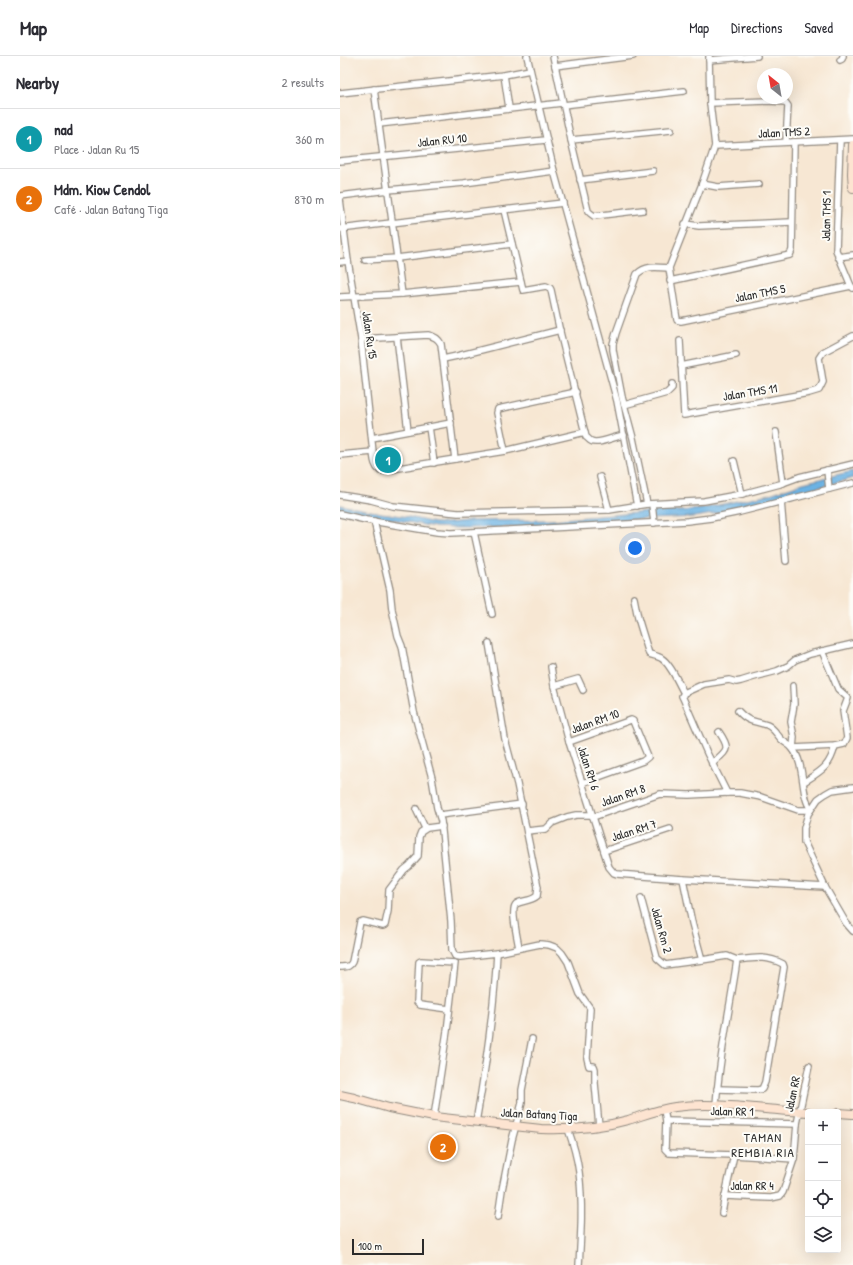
<!DOCTYPE html>
<meta charset="utf-8">
<style>
:root{--surface:#fff;--page:#f7f7f7;--text:#2b2b33;--muted:#7c7c81;--line:#e1e1e2;--accent:#1a73e8}
body{margin:0;font-family:"Patrick Hand",sans-serif;background:var(--page);color:var(--text)}
.controls{position:absolute;right:12px;bottom:12px;display:grid;overflow:hidden;border-radius:4px;box-shadow:0 4px 16px #0002}
.controls button{width:36px;height:36px;display:grid;place-items:center;padding:0;border:0;border-bottom:1px solid var(--line);background:var(--surface);color:var(--text);font:20px sans-serif}
.compass{position:absolute;left:417px;top:12px;width:36px;height:36px;border-radius:50%;background:var(--surface);box-shadow:0 4px 16px #0002;rotate:329deg}
.scale{position:absolute;left:12px;bottom:10px;width:72px;box-sizing:border-box;padding-left:4px;border:2px solid #2b2b2b;border-top:0;font-size:11px;line-height:14px;white-space:nowrap;color:#2b2b2b;-webkit-text-stroke:3px #fdfcf7;paint-order:stroke}
.you{position:absolute;left:295px;top:492px;width:14px;height:14px;margin:-10px;border:3px solid #fff;border-radius:50%;background:#1a73e8;box-shadow:0 0 0 6px #1a73e833}
.badge{display:grid;place-items:center;width:26px;height:26px;border-radius:50%;background:var(--accent);color:#fff;font-size:13px;font-weight:700}
.pin{position:absolute;translate:-50% -50%;border:2px solid #fff;box-shadow:0 1px 4px #0006}
.list{margin:0;padding:0;list-style:none}
h2{display:flex;justify-content:space-between;align-items:center;height:52px;margin:0;padding:0 16px;font-size:17px}
h2 small{font-size:13px;font-weight:400;color:var(--muted)}
.list li{display:grid;grid-template-columns:26px 1fr auto;gap:12px;align-items:center;box-sizing:border-box;height:60px;padding:0 16px;border-top:1px solid var(--line)}
.list b{display:block;font-size:15px;white-space:nowrap}
.list p{margin:0;font-size:13px;white-space:nowrap;color:var(--muted)}
.list em{font-size:13px;font-style:normal;color:var(--muted)}
.icon{flex:none;width:22px;height:22px;fill:none;stroke:currentColor;stroke-width:2;stroke-linecap:round;stroke-linejoin:round}
.map{position:relative;flex:none;width:513px;height:1209px;overflow:hidden}
header{display:flex;align-items:center;gap:24px;box-sizing:border-box;height:56px;padding:0 20px;background:var(--surface);border-bottom:1px solid var(--line)}
header strong{font-size:19px}
nav{display:flex;gap:22px;margin-inline-start:auto;font-size:14px}
main{display:flex}
aside{flex:1;background:var(--surface)}
.map>svg:first-child{display:block}
</style>
<header>
<strong>Map</strong>
<nav><a>Map</a><a>Directions</a><a>Saved</a></nav>
</header>
<main>
<aside>
<h2>Nearby<small>2 results</small></h2>
<ul class="list">
<li><span class="badge" style="background:#0f9aa8">1</span><div><b>nad</b><p>Place · Jalan Ru 15</p></div><em>360 m</em></li>
<li><span class="badge" style="background:#e8710a">2</span><div><b>Mdm. Kiow Cendol</b><p>Café · Jalan Batang Tiga</p></div><em>870 m</em></li>
</ul>
</aside>
<div class="map">
<svg width="513" height="1209" viewBox="0 0 513 1209">
<rect width="100%" height="100%" fill="#fdfcf7"/>
<filter id="ink" filterUnits="userSpaceOnUse"><feTurbulence type="fractalNoise" baseFrequency=".025" numOctaves="2"/><feDisplacementMap in="SourceGraphic" scale="8" xChannelSelector="R" yChannelSelector="G"/><feConvolveMatrix kernelMatrix="1 2 1 2 8 2 1 2 1" color-interpolation-filters="sRGB"/></filter>
<filter id="wash" filterUnits="userSpaceOnUse"><feTurbulence type="fractalNoise" baseFrequency=".012" numOctaves="4" result="noise"/><feDisplacementMap in="SourceGraphic" scale="16" xChannelSelector="R" yChannelSelector="G"/><feGaussianBlur stdDeviation="0.9" result="paint"/><feColorMatrix in="noise" values="0 0 0 0 0 0 0 0 0 0 0 0 0 0 0 0 0 1.4 0 .05"/><feComposite in="paint" operator="in"/></filter>
<g filter="url(#wash)">
<rect width="100%" height="100%" fill="#f7e7d3"/>
<path fill="#6cb2e3" stroke="#4c6e87" d="M 513,415 L 513,422 C 461,436 408,453 355,461 L 242,466 L 207,471 L 115,472 L 95,471 L 30,459 L 17,458 L 0,454 L 0,449 L 41,457 L 69,461 L 94,467 L 108,467 L 127,465 L 211,464 L 321,455 L 341,455 L 360,453 L 430,438 L 463,427 Z"/>
</g>
<g filter="url(#ink)">
<g fill="none" stroke-linecap="round" stroke-linejoin="round">
<defs>
<g id="minor">
<polyline points="187,0 214,115 277,345 297,450"/>
<polyline points="213,0 231,84 248,155 250,157 254,160 303,154"/>
<polyline points="369,0 370,47 375,90 362,128 329,212 337,264 341,265 511,230"/>
<polyline points="369,4 417,0"/>
<polyline points="500,4 502,3 503,0"/>
<polyline points="215,10 293,0"/>
<polyline points="164,19 169,52"/>
<polyline points="34,33 62,238"/>
<polyline points="0,37 164,19 190,14"/>
<polyline points="370,47 428,45 445,46 448,50 446,86"/>
<polyline points="223,49 344,35"/>
<polyline points="39,68 222,47"/>
<polyline points="231,84 331,74"/>
<polyline points="500,84 496,194 511,230 513,232"/>
<polyline points="375,90 513,83"/>
<polyline points="0,105 206,84"/>
<polyline points="240,124 313,115"/>
<polyline points="362,128 378,131 419,128"/>
<polyline points="0,140 48,134 124,127 214,115"/>
<path d="M 0,143 L 8,205 L 21,283 L 33,396 C 34,403 34,410 40,415 L 165,395 L 245,376"/>
<path d="M 164,154 L 183,234 L 206,230 L 210,232 L 211,234 L 220,276 L 246,381 C 248,382 249,384 251,385 C 258,389 276,380 284,379"/>
<polyline points="345,168 359,170 452,166"/>
<polyline points="0,173 223,147"/>
<polyline points="498,201 513,199"/>
<polyline points="25,204 57,202 172,188"/>
<polyline points="0,206 8,205"/>
<polyline points="330,225 450,199 452,194 454,86"/>
<polyline points="0,241 62,238 181,226"/>
<polyline points="57,281 68,375"/>
<path d="M 21,283 L 88,279 C 94,280 98,282 101,288 L 115,403"/>
<polyline points="340,285 344,359 469,337 479,334 483,326 479,302 483,296 513,280"/>
<polyline points="103,303 117,300 220,274"/>
<polyline points="341,310 396,299"/>
<polyline points="284,349 327,337 332,332 332,328"/>
<polyline points="89,371 94,407"/>
<polyline points="436,376 443,427"/>
<polyline points="32,382 111,367"/>
<polyline points="165,395 157,357 158,353 236,336"/>
<polyline points="0,399 33,396"/>
<polyline points="394,405 402,438"/>
<polyline points="487,414 489,433"/>
<polyline points="260,421 269,454"/>
<polyline points="0,439 31,444 53,450 118,457 269,454 307,448 364,445 402,438 440,428 459,421 513,408"/>
<polyline points="441,445 446,505"/>
<path d="M 307,448 L 293,382 L 282,341 L 273,294 L 273,288 L 276,277 L 297,218 C 306,209 317,211 329,212"/>
<polyline points="312,448 314,467"/>
<polyline points="0,458 26,464 97,476 111,477 347,465 371,462 400,456 513,427"/>
<path d="M 34,465 L 50,534 L 52,553 L 58,580 L 62,590 L 74,656 L 92,722 L 97,752 L 101,765 L 111,865 L 112,894 L 115,900 L 120,901 L 157,897 C 154,954 146,1010 136,1066"/>
<polyline points="134,476 152,558"/>
<path d="M 294,542 L 298,562 L 309,598 C 313,599 317,600 321,602 C 331,608 338,627 344,637"/>
<path d="M 149,587 L 165,683 L 177,728 L 198,831 L 197,840 C 190,846 182,844 176,848 C 170,853 178,884 179,892"/>
<polyline points="211,611 214,630 229,686 269,811 274,817 277,818 343,823 352,867 362,904"/>
<polyline points="214,630 238,623 243,634"/>
<path d="M 398,655 C 409,667 413,664 427,669 C 434,672 437,679 442,684 C 445,687 449,688 452,692 C 466,708 460,740 471,753"/>
<polyline points="229,686 291,664 293,665 308,701 303,705 242,727"/>
<polyline points="453,692 495,690 504,688 507,682 503,655 508,642 498,633 482,595"/>
<polyline points="453,692 454,681 451,666 454,648 453,630"/>
<path d="M 372,708 C 386,694 392,695 379,676"/>
<path d="M 464,726 C 481,715 490,711 495,690"/>
<polyline points="513,731 492,734 485,738 478,743 468,758 464,772 464,786 485,831 506,867 513,875"/>
<polyline points="387,737 367,697 343,642 342,640 344,637 364,628 389,624 396,626 401,625 414,621 437,615 448,610 455,604 470,598 513,588"/>
<polyline points="76,753 85,772"/>
<polyline points="100,759 182,748"/>
<polyline points="253,761 320,738 349,739 387,737 400,737 421,741 458,754 470,754"/>
<polyline points="187,775 206,773 212,767 227,761 236,759 252,759"/>
<polyline points="264,795 330,773"/>
<polyline points="343,823 485,831"/>
<polyline points="301,842 317,902 325,909 362,904 387,900 397,904"/>
<polyline points="157,897 200,888 209,889 217,892 222,897 228,906 240,938 250,952 247,1002 249,1010 254,1010 255,1013 255,1027 259,1070"/>
<path d="M 0,911 C 6,910 9,912 12,906 L 20,866 L 23,865 L 43,870 L 45,869 L 48,855 L 49,834 L 64,814 L 69,810 L 78,800 L 79,781 L 81,776 L 87,772 L 102,770"/>
<path d="M 377,1033 L 418,1034 L 422,1033 L 425,1026 L 444,911 L 443,908 C 427,899 413,902 397,904"/>
<path d="M 376,1050 C 379,1000 390,953 397,904"/>
<polyline points="324,1053 326,1065 325,1093 329,1097 394,1099 454,1103"/>
<polyline points="94,1061 107,975 115,907 81,905 79,906 77,946 80,949 109,953"/>
<polyline points="326,1065 457,1068"/>
<path d="M 228,1073 C 233,1087 237,1101 239,1116 C 243,1146 241,1178 239,1209"/>
<polyline points="385,1140 431,1142 440,1140 443,1136 454,1103 457,1068 469,1010"/>
<polyline points="382,1157 385,1140 394,1099"/>
<polyline points="158,1161 162,1134 172,1084 182,1047 182,1034 192,983"/>
</g>
<g id="secondary">
<polyline points="513,89 512,118 513,132"/>
<path d="M 0,1039 L 14,1042 L 49,1052 L 94,1061 L 201,1073 C 230,1074 260,1072 288,1064 C 304,1059 319,1053 335,1051 C 379,1045 424,1055 468,1056"/>
<polyline points="498,1057 513,1058"/>
</g>
</defs>
<use href="#minor" stroke="#91897f" stroke-width="8"/>
<use href="#secondary" stroke="#91897f" stroke-width="10"/>
<use href="#minor" stroke="#fff" stroke-width="5.5"/>
<use href="#secondary" stroke="#fde4d1" stroke-width="8"/>
</g>
</g>
<g text-anchor="middle" dominant-baseline="central" stroke-width="4" stroke-linejoin="round" paint-order="stroke">
<g font-size="12" fill="#2b2b2b" stroke="#fdfcf7">
<text transform="translate(444 76) rotate(-3)">Jalan TMS 2</text>
<text transform="translate(102 84) rotate(-6)">Jalan RU 10</text>
<text transform="translate(486 160) rotate(-89)">Jalan TMS 1</text>
<text transform="translate(420 237) rotate(-11)">Jalan TMS 5</text>
<text transform="translate(30 279) rotate(82)">Jalan Ru 15</text>
<text transform="translate(410 336) rotate(-9)">Jalan TMS 11</text>
<text transform="translate(255 665) rotate(-20)">Jalan RM 10</text>
<text transform="translate(249 712) rotate(72)">Jalan RM 6</text>
<text transform="translate(283 739) rotate(-19)">Jalan RM 8</text>
<text transform="translate(294 774) rotate(-18)">Jalan RM 7</text>
<text transform="translate(322 874) rotate(74)">Jalan Rm 2</text>
<text transform="translate(452 1038) rotate(-78)">Jalan RR</text>
<text transform="translate(392 1055) rotate(1)">Jalan RR 1</text>
<text transform="translate(199 1058) rotate(3)">Jalan Batang Tiga</text>
<text x="412" y="1129">Jalan RR 4</text>
</g>
<g font-size="13" letter-spacing="1" fill="#2b2b2b" stroke="#fdfcf7">
<text x="423" y="1081">TAMAN<tspan x="423" dy="15">REMBIA RIA</tspan></text>
</g>
</g>
</svg>
<div class="controls">
<button>+</button>
<button>−</button>
<button><svg class="icon" aria-label="locate" viewBox="0 0 24 24"><circle cx="12" cy="12" r="6"/><path d="M12 2v4M12 18v4M2 12h4M18 12h4"/></svg></button>
<button><svg class="icon" aria-label="layers" viewBox="0 0 24 24"><path d="M12 4l9 5-9 5-9-5zM3 14l9 5 9-5"/></svg></button>
</div>
<svg class="compass" viewBox="-18 -18 36 36"><path d="M0-13l5 13h-10z" fill="#e53935"/><path d="M0 13l5-13h-10z" fill="#7c7c81"/></svg>
<div class="scale">100 m</div>
<div class="you"></div>
<div class="pin badge" style="left:48px;top:404px;background:#0f9aa8">1</div>
<div class="pin badge" style="left:103px;top:1091px;background:#e8710a">2</div>
</div>
</main>
